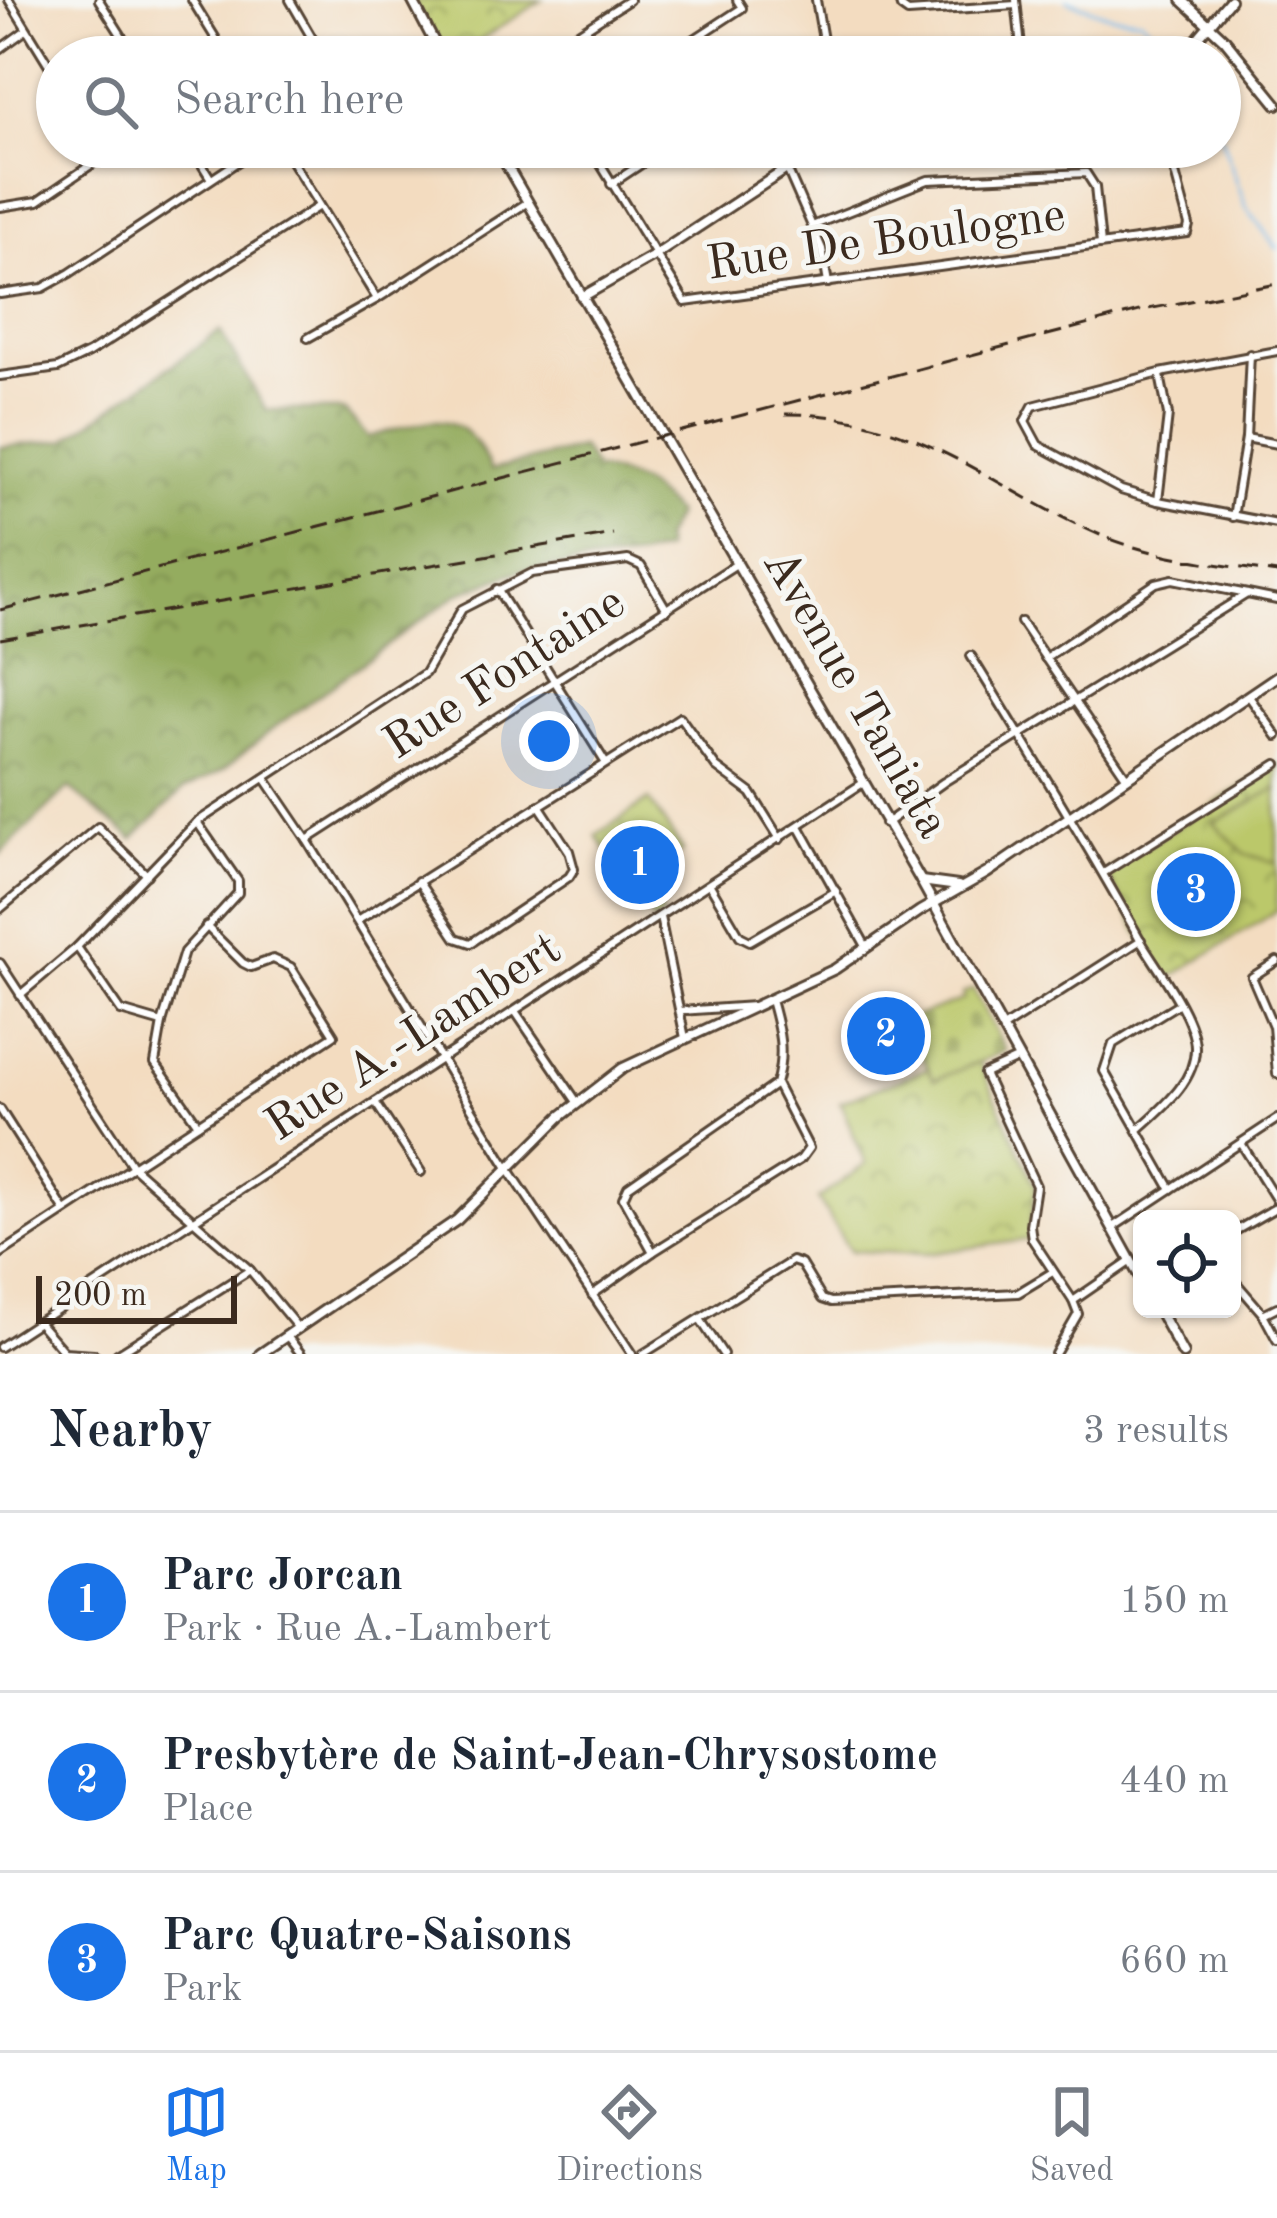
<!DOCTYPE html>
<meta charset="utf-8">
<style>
:root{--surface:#fff;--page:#f2f2f3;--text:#1f2937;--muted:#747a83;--line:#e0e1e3;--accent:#1a73e8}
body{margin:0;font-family:"Old Standard TT",serif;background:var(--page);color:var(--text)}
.controls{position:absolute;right:36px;bottom:36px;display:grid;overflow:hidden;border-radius:18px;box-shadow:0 3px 9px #0004}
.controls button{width:108px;height:108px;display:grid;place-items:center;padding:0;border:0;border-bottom:3px solid var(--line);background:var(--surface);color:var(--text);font:60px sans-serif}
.scale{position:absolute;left:36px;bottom:30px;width:201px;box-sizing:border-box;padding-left:12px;border:6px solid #3b2a1e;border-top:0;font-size:33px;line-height:42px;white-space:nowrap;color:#3b2a1e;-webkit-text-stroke:9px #f6f6f2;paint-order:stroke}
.you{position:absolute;left:549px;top:741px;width:42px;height:42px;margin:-30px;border:9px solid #fff;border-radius:50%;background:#1a73e8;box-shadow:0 0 0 18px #1a73e833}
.badge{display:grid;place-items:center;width:78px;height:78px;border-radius:50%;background:var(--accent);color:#fff;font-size:39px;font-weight:700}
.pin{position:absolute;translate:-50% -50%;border:6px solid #fff;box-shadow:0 3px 12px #0006}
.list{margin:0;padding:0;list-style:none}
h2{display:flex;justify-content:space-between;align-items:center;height:156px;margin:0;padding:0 48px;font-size:51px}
h2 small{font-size:39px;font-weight:400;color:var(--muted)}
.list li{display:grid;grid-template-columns:78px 1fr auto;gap:36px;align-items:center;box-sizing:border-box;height:180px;padding:0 48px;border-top:3px solid var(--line)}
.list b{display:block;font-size:45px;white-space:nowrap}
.list p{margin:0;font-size:39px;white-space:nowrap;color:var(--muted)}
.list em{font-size:39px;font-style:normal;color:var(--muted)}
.icon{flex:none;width:66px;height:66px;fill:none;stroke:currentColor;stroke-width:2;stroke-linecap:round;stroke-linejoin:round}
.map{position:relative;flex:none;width:1277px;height:1354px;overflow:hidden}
.search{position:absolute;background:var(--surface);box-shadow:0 3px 9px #0004;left:36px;right:36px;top:36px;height:132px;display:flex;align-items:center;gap:30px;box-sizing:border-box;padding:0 42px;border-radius:66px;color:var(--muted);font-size:45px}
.sheet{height:696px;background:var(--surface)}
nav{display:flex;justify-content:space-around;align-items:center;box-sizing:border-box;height:168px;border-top:3px solid var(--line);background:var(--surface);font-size:33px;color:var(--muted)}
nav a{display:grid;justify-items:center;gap:6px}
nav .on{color:var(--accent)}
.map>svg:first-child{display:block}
</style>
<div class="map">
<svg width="1277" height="1354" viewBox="0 0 1277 1354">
<defs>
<pattern id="forest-crowns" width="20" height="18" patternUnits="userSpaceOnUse" patternTransform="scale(3)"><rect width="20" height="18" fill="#94ac5e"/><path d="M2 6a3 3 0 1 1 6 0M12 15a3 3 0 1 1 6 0" fill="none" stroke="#7a8c4d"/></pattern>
<pattern id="cemetery-stones" width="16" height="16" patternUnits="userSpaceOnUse" patternTransform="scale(3)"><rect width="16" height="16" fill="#bbc86a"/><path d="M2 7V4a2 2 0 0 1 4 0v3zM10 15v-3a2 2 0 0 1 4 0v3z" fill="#99a357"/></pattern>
<pattern id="park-crowns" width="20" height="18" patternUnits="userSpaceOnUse" patternTransform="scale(3)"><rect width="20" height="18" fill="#bbc86a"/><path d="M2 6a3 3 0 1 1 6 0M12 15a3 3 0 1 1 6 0" fill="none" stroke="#99a357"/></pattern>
</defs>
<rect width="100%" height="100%" fill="#f6f6f2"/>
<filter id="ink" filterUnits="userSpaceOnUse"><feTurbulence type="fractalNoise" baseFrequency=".00833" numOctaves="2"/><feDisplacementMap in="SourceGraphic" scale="24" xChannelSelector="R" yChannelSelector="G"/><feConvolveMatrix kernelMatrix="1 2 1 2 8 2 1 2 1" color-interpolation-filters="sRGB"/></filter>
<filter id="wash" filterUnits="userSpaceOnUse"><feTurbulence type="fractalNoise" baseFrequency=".004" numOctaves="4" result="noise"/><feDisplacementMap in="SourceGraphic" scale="48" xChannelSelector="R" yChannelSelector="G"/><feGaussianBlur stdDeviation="2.7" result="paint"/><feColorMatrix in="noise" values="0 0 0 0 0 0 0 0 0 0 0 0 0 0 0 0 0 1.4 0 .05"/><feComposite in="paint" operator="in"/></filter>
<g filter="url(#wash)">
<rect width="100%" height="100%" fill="#f3dcc0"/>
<path fill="url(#forest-crowns)" stroke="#686b3e" stroke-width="3" d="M 220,331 L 266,410 L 344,410 L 368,437 C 431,421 459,400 491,470 L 581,448 L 595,469 C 636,478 648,483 676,515 L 663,540 L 665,550 L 639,557 L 522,570 L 459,593 L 275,727 L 223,770 L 183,790 L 133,839 L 69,788 L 0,854 L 0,447 L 66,440 Z"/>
<polygon fill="url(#cemetery-stones)" stroke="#7b7944" stroke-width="3" points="973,989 1006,1051 933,1081 909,1023 911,1018 964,999 962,994"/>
<g fill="url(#park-crowns)" stroke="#7b7944" stroke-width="3">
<polygon points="412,0 542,0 454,57 442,57"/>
<polygon points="1277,764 1277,911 1165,981 1106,872"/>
<polygon points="649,800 683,851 643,880 663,915 653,922 637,884 631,887 596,835"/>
<polygon points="979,1062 1036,1186 1030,1225 1032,1239 926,1254 850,1251 818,1199 866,1164 840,1102 928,1068 934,1080"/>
</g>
<polygon fill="#bbc86a" stroke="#7b7944" stroke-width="3" points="1277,788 1277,863 1245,854 1214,823"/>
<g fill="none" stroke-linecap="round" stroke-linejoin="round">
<g stroke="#71b7e8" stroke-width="3">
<polyline points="1067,0 1112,16 1141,19 1176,54"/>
<polyline points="1220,134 1246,207 1277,248"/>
</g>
</g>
</g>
<g filter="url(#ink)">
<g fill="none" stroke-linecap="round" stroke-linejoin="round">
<defs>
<g id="street">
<polyline points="9,0 57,78"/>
<polyline points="99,0 135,57"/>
<polyline points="192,0 227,57"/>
<polyline points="290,0 323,57"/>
<polyline points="816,0 826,57"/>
<polyline points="899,0 901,7 908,12 1016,5"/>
<polyline points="1016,0 1022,57"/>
<polyline points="0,49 26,30"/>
<polyline points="541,57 629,0"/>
<polyline points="667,57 742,8 737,0"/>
<polyline points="812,57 825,55"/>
<polyline points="191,147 211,179"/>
<polyline points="283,147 377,299"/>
<polyline points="590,147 685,302 1187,233 1189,225 1168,147"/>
<polyline points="787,169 822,249 828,283"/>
<polyline points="611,184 667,147"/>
<polyline points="0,207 38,201 98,160 101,147"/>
<polyline points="812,226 928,180 1086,173 1095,187 1101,244"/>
<polyline points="0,294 43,288 70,273 260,147"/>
<polyline points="308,338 377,299 528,202"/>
<polyline points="1277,351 1160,373 1033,406 1025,421 1038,445 1121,490 1158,501 1277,524"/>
<polyline points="0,376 58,368 89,353 319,206"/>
<polyline points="1246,438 1277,444"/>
<polyline points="1158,501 1168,415 1160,375"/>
<polyline points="1233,517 1246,438 1250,354"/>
<polyline points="497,589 605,762"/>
<polyline points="1021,622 1127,778"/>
<path d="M 971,656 C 1029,750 1087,844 1141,941 C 1157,968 1194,1016 1195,1047 C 1196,1081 1162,1108 1140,1128"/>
<polyline points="1045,658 1156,583 1173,579 1277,600"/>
<polyline points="1248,695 1277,736"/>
<polyline points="265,778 307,840 508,1168 632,1354"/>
<polyline points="197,822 238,881 238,893 184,952 162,1023 155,1063 198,1124"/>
<polyline points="885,824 944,782 1247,594"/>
<polyline points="799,826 867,948"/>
<polyline points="307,840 738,563"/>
<polyline points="1105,872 1277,764"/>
<polyline points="418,881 456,938 471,943 569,877 574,869 569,851 539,805"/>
<polyline points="710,885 740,936 750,941 836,891"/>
<polyline points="0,909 98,827 147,875"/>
<polyline points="660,917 685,1038"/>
<polyline points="357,921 680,717 716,767 751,793 780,839"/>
<polyline points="77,947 121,1011 162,1023"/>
<polyline points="1277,961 1252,977 1273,1026 1277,1074"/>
<polyline points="0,963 133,1167 250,1270 298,1328"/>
<polyline points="20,995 77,947 197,822 425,673 462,609 532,573 628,560 641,566 667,610"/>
<polyline points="515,1011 577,1102"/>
<polyline points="680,1011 754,1006"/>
<polyline points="1003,1028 1141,940"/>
<polyline points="1017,1059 984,1074 1036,1186 1030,1225 1032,1239 1073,1301"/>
<polyline points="375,1102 421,1172"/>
<polyline points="0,1109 65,1211"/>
<polyline points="1241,1143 1277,1201"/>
<polyline points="1171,1189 1104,1071 1113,1044 1178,1004"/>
<polyline points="1112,1228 1277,1119"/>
<polyline points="1232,1233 1277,1207"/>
<path d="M 653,1252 L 623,1198 L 628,1187 L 776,1084 C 785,1052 780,1032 771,1000"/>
<polyline points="0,1254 334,1035 291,967 273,959 251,967 243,963 206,926"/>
<polyline points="1232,1278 1263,1314"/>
<polyline points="592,1295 653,1252 801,1159 809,1148 776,1084"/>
<polyline points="1277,1307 1263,1314 1277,1340"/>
<polyline points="700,1319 723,1354"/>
<polyline points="39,1323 64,1352 94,1354"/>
<polyline points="287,1336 301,1354"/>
<polyline points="0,1347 863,783"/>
<polyline points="117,1354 250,1270"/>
<polyline points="643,1354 792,1261 801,1264 822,1299 831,1302 1018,1293 1051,1273"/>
<polyline points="1055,1354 1078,1314 1073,1301 1131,1261"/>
</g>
<g id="secondary">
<polyline points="412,0 442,57"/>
<polyline points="1182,0 1225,40 1277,104"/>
<polyline points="1182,57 1230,0"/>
<polyline points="496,147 921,881 1142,1281"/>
<polyline points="582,297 654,256 820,147"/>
<polyline points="921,881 958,886"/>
<polyline points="1158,1309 1183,1354"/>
<polyline points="260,1354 457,1220 560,1117 623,1068 835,969 920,911 987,873 1277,676"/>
</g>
</defs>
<use href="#street" stroke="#574536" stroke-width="12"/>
<use href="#secondary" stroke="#574536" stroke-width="14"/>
<use href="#street" stroke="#fff" stroke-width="6"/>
<use href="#secondary" stroke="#fff" stroke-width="8"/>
<g stroke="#3b2a1e" stroke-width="3" stroke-dasharray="18 9" stroke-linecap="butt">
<path d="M 785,414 C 918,413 985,485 1098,534 C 1154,558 1217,564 1277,573"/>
<polyline points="0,610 1143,310 1277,284"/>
<polyline points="0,639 613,534"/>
</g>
</g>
</g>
<g text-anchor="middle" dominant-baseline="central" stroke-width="10" stroke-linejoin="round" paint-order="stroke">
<g font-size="48" fill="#3b2a1e" stroke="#f6f6f2">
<text transform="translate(886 241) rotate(-8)">Rue De Boulogne</text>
<text transform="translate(505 674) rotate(-33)">Rue Fontaine</text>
<text transform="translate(855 694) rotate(60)">Avenue Taniata</text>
<text transform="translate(414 1038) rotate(-33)">Rue A.-Lambert</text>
</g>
</g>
</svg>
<div class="controls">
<button><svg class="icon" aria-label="locate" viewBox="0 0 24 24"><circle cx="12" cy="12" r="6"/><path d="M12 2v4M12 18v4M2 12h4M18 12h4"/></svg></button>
</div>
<div class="scale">200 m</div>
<div class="you"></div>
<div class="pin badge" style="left:640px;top:865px">1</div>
<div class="pin badge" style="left:886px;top:1036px">2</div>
<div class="pin badge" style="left:1196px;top:892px">3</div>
<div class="search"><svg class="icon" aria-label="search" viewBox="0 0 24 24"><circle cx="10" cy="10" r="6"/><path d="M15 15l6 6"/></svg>Search here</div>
</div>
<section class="sheet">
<h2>Nearby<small>3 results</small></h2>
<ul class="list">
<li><span class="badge">1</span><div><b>Parc Jorcan</b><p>Park · Rue A.-Lambert</p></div><em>150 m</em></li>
<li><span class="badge">2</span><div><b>Presbytère de Saint-Jean-Chrysostome</b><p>Place</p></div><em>440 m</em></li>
<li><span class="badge">3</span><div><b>Parc Quatre-Saisons</b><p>Park</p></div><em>660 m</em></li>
</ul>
</section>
<nav>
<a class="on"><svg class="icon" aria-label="map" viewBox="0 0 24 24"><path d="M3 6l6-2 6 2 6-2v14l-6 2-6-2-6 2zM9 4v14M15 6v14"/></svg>Map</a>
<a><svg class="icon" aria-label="directions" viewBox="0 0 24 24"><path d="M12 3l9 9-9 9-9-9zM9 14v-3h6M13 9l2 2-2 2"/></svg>Directions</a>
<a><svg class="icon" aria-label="saved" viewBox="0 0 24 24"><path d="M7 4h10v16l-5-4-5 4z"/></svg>Saved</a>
</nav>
